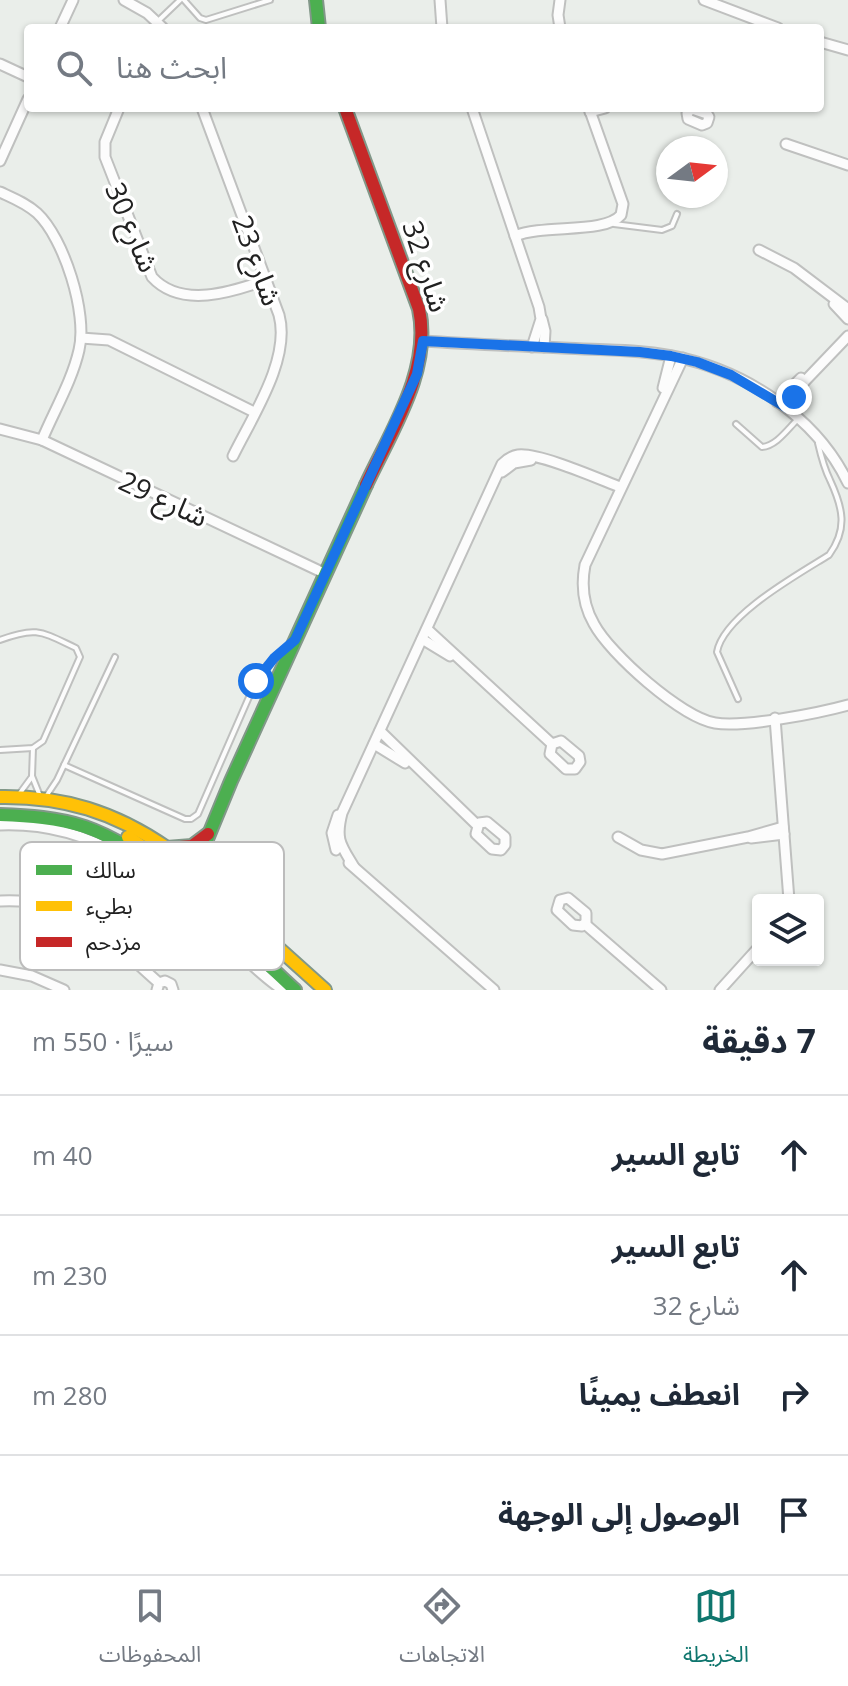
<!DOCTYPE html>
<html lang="ar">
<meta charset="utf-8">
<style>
:root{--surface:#fff;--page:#f2f2f3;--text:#1f2937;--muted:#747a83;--line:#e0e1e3;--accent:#0f766e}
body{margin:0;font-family:"Open Sans","Noto Sans Arabic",sans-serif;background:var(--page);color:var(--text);direction:rtl}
.controls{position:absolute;right:24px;bottom:24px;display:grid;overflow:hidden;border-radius:8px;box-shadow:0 2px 6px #0004}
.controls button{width:72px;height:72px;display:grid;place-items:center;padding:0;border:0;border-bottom:2px solid var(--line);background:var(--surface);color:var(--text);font:40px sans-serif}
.compass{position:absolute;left:656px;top:136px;width:72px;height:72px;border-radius:50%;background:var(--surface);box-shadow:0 2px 6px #0004;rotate:75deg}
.stop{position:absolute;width:24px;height:24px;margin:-18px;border:6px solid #1a73e8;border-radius:50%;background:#fff}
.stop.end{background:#1a73e8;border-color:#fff;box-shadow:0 2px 8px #0008}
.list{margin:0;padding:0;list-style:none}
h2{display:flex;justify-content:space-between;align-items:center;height:104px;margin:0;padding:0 32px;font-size:34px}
h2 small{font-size:26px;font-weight:400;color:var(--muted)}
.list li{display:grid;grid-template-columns:52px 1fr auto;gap:24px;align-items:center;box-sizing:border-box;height:120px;padding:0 32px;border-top:2px solid var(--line)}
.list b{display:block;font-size:30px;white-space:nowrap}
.list p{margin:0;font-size:26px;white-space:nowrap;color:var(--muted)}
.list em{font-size:26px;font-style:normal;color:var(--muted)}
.icon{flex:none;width:44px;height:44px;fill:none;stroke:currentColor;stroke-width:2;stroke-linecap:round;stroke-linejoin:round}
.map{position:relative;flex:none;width:848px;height:990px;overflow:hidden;direction:ltr}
.search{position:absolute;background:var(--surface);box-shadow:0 2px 6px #0004;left:24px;right:24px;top:24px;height:88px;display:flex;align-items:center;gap:20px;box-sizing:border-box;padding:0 28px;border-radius:8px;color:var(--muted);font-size:30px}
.sheet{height:584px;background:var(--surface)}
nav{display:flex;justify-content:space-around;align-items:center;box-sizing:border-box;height:112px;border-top:2px solid var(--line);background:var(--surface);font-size:22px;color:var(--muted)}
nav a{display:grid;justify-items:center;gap:4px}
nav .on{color:var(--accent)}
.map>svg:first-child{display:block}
</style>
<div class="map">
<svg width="848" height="990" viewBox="0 0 848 990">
<rect width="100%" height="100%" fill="#eaeeea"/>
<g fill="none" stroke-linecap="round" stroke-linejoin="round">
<defs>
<g id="lane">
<polyline points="184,0 200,18 206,20 270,0"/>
<polyline points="157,22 180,0"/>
<polyline points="614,224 662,230 672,226 677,214"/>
<path d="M 736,424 L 762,447 C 776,446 787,430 797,420"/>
<path d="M 0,640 C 37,626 42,632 76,648 L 80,657 L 43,741 L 33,748 L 0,750"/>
<path d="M 738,699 L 717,652 C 723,616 797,575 829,555 C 848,529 843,508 830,480 C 824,468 821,456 818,443"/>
<polyline points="33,748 32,776 40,796"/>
<polyline points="64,765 185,819 191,819 198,814 256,681 267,665 289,645"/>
<polyline points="20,793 31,778"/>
<polyline points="47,795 57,780 115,657"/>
</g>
<g id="street">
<polyline points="124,0 147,13 163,28"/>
<polyline points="440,0 442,28"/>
<polyline points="704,0 778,28"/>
<polyline points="60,28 73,0"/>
<polyline points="560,28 558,15 560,0"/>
<polyline points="820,42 848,50"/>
<polyline points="0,64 28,77"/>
<path d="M 119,108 L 105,142 L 105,157 L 152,277 C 181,309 232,292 266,280"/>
<path d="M 202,108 L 279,315 C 291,359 252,417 233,456"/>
<polyline points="472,108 539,307 541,319 532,347"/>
<polygon points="692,109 707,114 709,117 707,123 702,125 688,119 687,113"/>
<polyline points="590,112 605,108"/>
<polyline points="786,144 848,165"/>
<polyline points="0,161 28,99"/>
<path d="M 0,192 C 13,198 26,203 37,213 C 64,238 88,314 79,350 C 72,381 54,411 42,440"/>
<path d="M 515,236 C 544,224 605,234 621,215 L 623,204 L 589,108"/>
<polyline points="759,250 794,268 848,309"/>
<polyline points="834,304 848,319"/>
<polyline points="542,319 545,331 544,347"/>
<polyline points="81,338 109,340 254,412"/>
<path d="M 423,341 C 470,344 516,346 563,348 C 599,350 636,349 672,356 C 744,370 816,416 848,483"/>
<path d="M 683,358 L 585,565 C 581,586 583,605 594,624 C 610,654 681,717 715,723 C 743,728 819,713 848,705"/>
<polyline points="663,388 671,356"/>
<polyline points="777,402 801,378"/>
<polyline points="787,408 805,381 848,336"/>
<polyline points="0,429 42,440 326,574"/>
<polyline points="502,472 514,463 531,460"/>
<polyline points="427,629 552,744"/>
<polyline points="422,639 450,656"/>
<polyline points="775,718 789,900"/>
<polyline points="380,731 477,825"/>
<polygon points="561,741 579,756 580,762 575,769 566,769 550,754 552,744"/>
<polyline points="374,744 405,763"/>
<polygon points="487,822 505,837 505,845 501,850 492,849 476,834 479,823"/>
<path d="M 0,825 C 106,821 164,885 236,950 C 251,964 266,979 283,990"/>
<polyline points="618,837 641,850 662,854 748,837 783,827"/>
<polyline points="751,838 784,834"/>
<polyline points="336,850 332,833 338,815"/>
<polyline points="349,863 494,990"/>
<path d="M 354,867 C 341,845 335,840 342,813 L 502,464 C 506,460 511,456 518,455 C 538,452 599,479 620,487"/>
<polygon points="568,898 586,913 586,922 582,926 573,925 557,910 560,900"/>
<path d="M 0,901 C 74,897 108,938 159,983"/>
<polyline points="585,924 661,990"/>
<polyline points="0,970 32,976 64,990"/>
<polyline points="157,990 159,983 165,981 171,984 173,990"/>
<polyline points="720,990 758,948"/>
</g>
<g id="fast">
<polyline points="316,0 319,28"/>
<path d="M 0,815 C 29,816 57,818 85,827 C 158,852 238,938 295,990"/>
<polyline points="189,867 205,844 231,781 366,485"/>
</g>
<g id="slow">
<path d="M 0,797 C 63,796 115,812 167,848 L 325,990"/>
<polyline points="128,837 177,871 189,867"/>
</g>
<g id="jam">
<path d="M 345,108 L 419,309 C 432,370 391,431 366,485"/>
<polyline points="167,848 192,846 208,834"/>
</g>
</defs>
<use href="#lane" stroke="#bfc0bf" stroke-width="8"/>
<use href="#street" stroke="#bfc0bf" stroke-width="13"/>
<use href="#fast" stroke="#829889" stroke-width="16"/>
<use href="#slow" stroke="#829889" stroke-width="16"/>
<use href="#jam" stroke="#829889" stroke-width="16"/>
<use href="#lane" stroke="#fcfcfc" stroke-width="4"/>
<use href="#street" stroke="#fcfcfc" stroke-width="9"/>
<use href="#fast" stroke="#4caf50" stroke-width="12"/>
<use href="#slow" stroke="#ffc107" stroke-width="12"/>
<use href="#jam" stroke="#c62828" stroke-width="12"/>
</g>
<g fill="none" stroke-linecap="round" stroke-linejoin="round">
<polyline stroke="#1a73e8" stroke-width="10" points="256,681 274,658 295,640 417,374 423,341 640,352 671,356 697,362 731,375 787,408 794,397"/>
</g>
<g text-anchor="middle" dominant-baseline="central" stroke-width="7" stroke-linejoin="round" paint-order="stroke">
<g font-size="28" fill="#212121" stroke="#fff">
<text transform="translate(133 227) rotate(67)">شارع 30</text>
<text transform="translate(258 260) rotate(70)">شارع 23</text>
<text transform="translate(427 266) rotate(72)">شارع 32</text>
<text transform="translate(164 498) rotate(25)">شارع 29</text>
</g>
</g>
<rect x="20" y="842" width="264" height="128" rx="12" fill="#fff" stroke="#bcbcbc" stroke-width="2"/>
<rect x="36" y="865" width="36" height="10" fill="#4caf50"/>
<rect x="36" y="901" width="36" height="10" fill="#ffc107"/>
<rect x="36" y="937" width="36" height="10" fill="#c62828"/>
<g font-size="22" fill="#212121">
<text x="86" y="878">سالك</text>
<text x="86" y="914">بطيء</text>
<text x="86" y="950">مزدحم</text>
</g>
</svg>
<div class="controls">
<button><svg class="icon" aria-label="layers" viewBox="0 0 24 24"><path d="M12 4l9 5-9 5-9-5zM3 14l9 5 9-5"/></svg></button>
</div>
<svg class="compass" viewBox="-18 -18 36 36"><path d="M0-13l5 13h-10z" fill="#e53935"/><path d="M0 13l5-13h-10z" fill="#747a83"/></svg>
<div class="stop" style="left:256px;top:681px"></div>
<div class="stop end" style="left:794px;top:397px"></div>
<div class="search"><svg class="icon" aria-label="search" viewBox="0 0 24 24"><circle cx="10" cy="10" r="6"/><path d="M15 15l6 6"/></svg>ابحث هنا</div>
</div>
<section class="sheet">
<h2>7 دقيقة<small>سيرًا · 550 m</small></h2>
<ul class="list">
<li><svg class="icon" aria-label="ahead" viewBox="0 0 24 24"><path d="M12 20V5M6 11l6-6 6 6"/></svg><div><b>تابع السير</b></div><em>40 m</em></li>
<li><svg class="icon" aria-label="ahead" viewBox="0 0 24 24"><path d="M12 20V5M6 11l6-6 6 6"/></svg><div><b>تابع السير</b><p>شارع 32</p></div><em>230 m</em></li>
<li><svg class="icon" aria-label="right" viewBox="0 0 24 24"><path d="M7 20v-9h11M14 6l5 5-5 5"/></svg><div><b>انعطف يمينًا</b></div><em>280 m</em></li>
<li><svg class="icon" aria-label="arrive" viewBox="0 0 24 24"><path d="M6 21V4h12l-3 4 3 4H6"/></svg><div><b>الوصول إلى الوجهة</b></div></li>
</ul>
</section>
<nav>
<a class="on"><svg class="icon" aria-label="map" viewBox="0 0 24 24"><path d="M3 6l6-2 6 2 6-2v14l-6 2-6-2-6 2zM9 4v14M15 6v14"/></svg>الخريطة</a>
<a><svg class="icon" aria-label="directions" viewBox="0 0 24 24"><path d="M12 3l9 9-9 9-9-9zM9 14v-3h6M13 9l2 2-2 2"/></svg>الاتجاهات</a>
<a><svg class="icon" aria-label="saved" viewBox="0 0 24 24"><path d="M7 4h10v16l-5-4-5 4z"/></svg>المحفوظات</a>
</nav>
